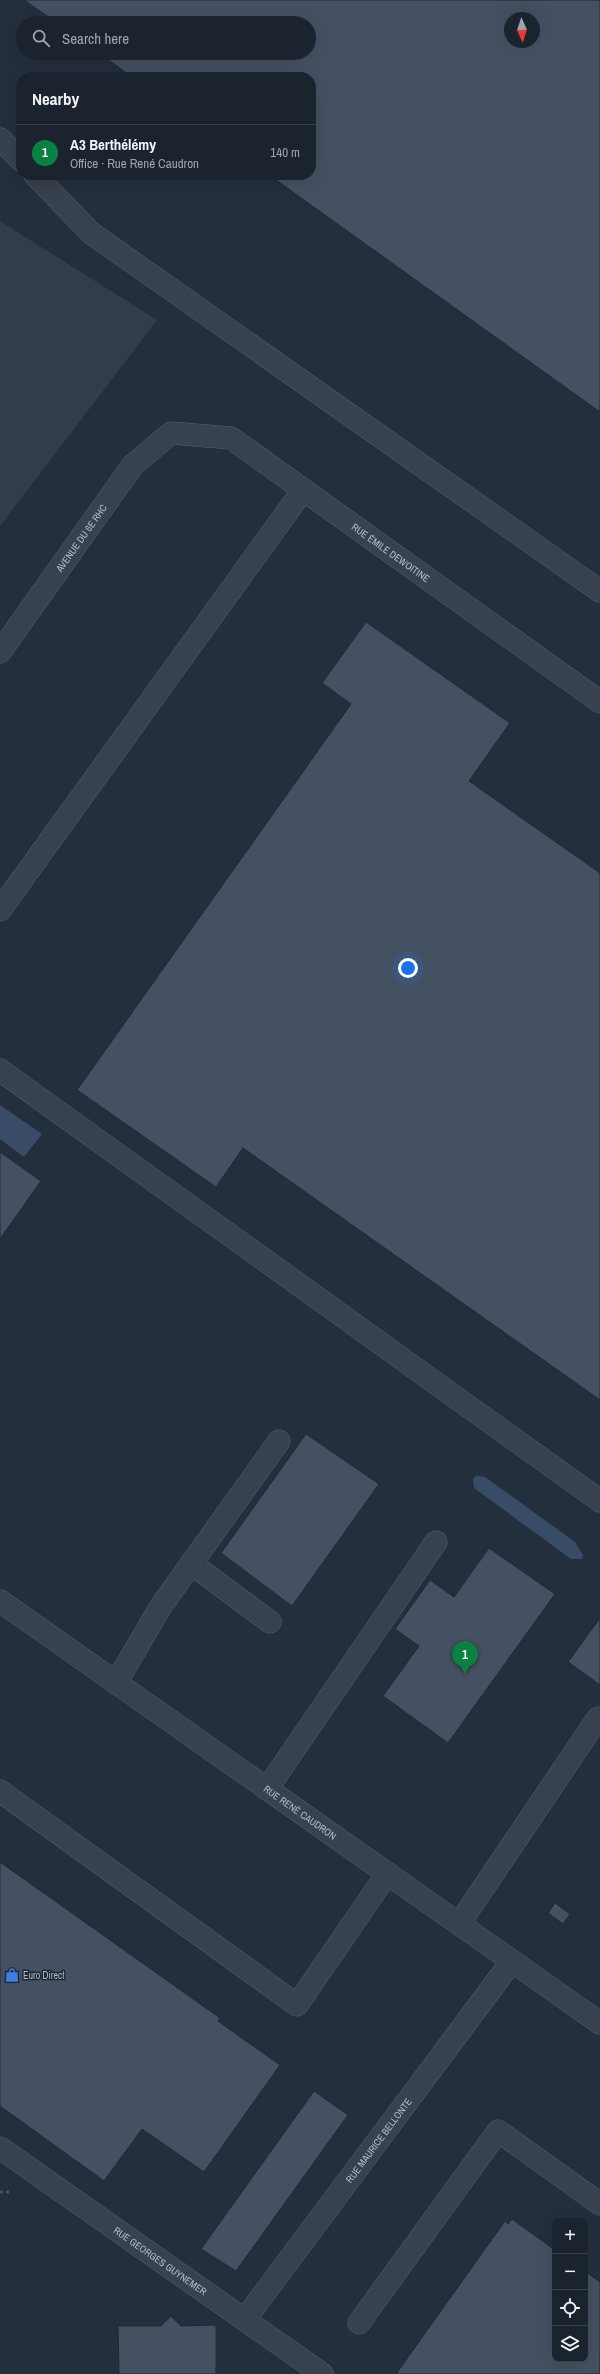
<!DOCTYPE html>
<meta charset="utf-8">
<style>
:root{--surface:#1b232e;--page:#282f3a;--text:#f1f3f6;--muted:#a0a4aa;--line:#39404a;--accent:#0b8043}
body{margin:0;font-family:"Archivo Narrow",sans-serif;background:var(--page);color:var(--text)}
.controls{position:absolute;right:12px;bottom:12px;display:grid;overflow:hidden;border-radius:8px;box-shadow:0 4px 16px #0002}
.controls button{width:36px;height:36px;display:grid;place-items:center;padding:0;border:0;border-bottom:1px solid var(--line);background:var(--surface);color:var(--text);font:20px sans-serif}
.compass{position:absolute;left:504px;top:12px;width:36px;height:36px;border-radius:50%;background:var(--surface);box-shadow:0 4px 16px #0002;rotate:177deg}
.you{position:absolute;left:408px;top:968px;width:14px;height:14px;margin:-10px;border:3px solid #fff;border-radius:50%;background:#1a73e8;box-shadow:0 0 0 6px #1a73e833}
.badge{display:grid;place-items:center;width:26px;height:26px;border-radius:50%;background:var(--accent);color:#fff;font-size:13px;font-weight:700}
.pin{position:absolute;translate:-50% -33px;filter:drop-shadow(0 1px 2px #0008)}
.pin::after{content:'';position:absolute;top:21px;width:14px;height:12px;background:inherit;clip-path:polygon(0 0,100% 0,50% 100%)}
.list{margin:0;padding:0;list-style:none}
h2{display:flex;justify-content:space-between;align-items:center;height:52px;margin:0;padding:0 16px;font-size:17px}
h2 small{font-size:13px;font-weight:400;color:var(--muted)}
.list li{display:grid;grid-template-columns:26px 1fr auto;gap:12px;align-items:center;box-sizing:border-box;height:56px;padding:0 16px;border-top:1px solid var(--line)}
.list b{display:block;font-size:15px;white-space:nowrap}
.list p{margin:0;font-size:13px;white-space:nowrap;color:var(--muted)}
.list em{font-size:13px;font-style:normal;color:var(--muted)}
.icon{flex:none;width:22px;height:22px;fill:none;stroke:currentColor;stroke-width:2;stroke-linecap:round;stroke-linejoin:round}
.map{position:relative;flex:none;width:600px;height:2374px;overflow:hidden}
.search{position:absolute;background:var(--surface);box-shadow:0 4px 16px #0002;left:16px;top:16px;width:300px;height:44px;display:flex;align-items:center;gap:10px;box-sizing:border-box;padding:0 14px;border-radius:22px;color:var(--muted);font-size:15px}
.panel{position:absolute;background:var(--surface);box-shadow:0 4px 16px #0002;left:16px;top:72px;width:300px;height:108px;border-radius:16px}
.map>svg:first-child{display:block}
</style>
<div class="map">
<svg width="600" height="2374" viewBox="0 0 600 2374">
<rect width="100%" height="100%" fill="#242f3e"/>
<polygon fill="#323c4b" points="0,221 157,320 0,526"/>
<g fill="#394c67">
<polygon points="0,1105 42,1134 24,1157 0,1139"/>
<polygon points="476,1476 485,1477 575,1542 583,1555 582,1559 571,1559 474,1488 473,1479"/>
</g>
<g fill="#455162" stroke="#1f2835" fill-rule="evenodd">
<path d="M 24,0 L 600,0 L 600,412 L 269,175 L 311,175 L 311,77 L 132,77 L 99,53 L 309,53 L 309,23 L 57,23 ZM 510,18 L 534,18 L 534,42 L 510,42 Z"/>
<polygon points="366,622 510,723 469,781 600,873 600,1400 243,1148 216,1187 77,1090 351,704 322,683"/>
<polygon points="0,1152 41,1181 0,1239"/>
<polygon points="306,1434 379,1484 292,1606 221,1553"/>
<polygon points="489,1548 555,1594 448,1743 383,1696 419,1646 395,1629 430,1580 454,1597"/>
<polygon points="600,1618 600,1685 568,1662"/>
<polygon points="0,1862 220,2018 218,2021 280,2065 204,2172 142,2129 104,2181 0,2106"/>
<polygon points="555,1903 570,1914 563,1924 548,1913"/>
<polygon points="314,2091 348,2115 236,2271 201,2249"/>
<polygon points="512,2219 555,2250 555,2359 585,2359 585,2271 600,2282 600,2374 396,2374 505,2221 508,2224"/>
<polygon points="171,2316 181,2326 216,2325 216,2374 119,2374 118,2326 161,2326"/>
</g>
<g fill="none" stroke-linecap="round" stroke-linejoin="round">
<defs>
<g id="minor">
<polyline points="0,139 21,160"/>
<polyline points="35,175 91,233 600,591"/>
<path id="s1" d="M 0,652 L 133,465 L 171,433 L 231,438 L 600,702"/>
<polyline points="0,910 303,490"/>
<polyline points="0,1070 600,1501"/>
<polyline points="192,1564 270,1622"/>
<path id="s2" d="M 0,1601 L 600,2023"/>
<polyline points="116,1683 161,1606 279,1441"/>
<polyline points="267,1789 436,1542"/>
<polyline points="0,1791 297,2005 387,1874"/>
<polyline points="459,1924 598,1718"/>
<path id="s3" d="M 0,2148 L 322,2374"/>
<path id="s4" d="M 245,2319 L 512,1961"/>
<polyline points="359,2323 498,2131 600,2204"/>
</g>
</defs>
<use href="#minor" stroke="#565f6c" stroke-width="23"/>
<polyline stroke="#44595c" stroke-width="2.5" stroke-dasharray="3 3" stroke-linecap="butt" points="0,2192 11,2192"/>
<use href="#minor" stroke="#38414e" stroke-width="22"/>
</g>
<defs>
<symbol id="shop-bare" viewBox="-9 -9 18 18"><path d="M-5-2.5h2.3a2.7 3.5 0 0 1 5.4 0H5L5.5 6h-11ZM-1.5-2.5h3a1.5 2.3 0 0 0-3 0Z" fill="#3f7fe0" stroke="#1d2633" stroke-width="2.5" paint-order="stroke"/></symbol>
</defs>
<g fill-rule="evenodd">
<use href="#shop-bare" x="2" y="1965" width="20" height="20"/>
</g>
<g text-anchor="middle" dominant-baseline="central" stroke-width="3" stroke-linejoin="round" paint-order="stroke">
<g font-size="10" fill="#b4bcc9" stroke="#1d2633">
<text stroke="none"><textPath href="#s1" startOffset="140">AVENUE DU 6E RHC</textPath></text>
<text stroke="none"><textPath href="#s1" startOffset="536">RUE ÉMILE DEWOITINE</textPath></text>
<text stroke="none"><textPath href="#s2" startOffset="367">RUE RENÉ CAUDRON</textPath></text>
<text stroke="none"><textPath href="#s4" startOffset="223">RUE MAURICE BELLONTE</textPath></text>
<text stroke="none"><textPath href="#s3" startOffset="196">RUE GEORGES GUYNEMER</textPath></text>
</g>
<g font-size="10" fill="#b4bcc9" stroke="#1d2633" text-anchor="start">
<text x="23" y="1975">Euro Direct</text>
</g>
</g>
</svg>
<div class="controls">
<button>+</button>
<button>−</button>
<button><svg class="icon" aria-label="locate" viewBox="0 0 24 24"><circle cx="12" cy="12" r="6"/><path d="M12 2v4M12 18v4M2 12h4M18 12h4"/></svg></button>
<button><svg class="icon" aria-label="layers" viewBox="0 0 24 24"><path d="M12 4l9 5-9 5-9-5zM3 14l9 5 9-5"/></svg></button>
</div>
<svg class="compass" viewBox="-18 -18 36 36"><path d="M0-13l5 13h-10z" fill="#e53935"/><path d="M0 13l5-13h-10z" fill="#a0a4aa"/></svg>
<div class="you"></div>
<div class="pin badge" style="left:465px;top:1674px">1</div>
<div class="search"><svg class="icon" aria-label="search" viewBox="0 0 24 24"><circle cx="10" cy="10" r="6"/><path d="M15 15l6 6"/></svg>Search here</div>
<section class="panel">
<h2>Nearby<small></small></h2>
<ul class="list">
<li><span class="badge">1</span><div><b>A3 Berthélémy</b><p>Office · Rue René Caudron</p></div><em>140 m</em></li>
</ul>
</section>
</div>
